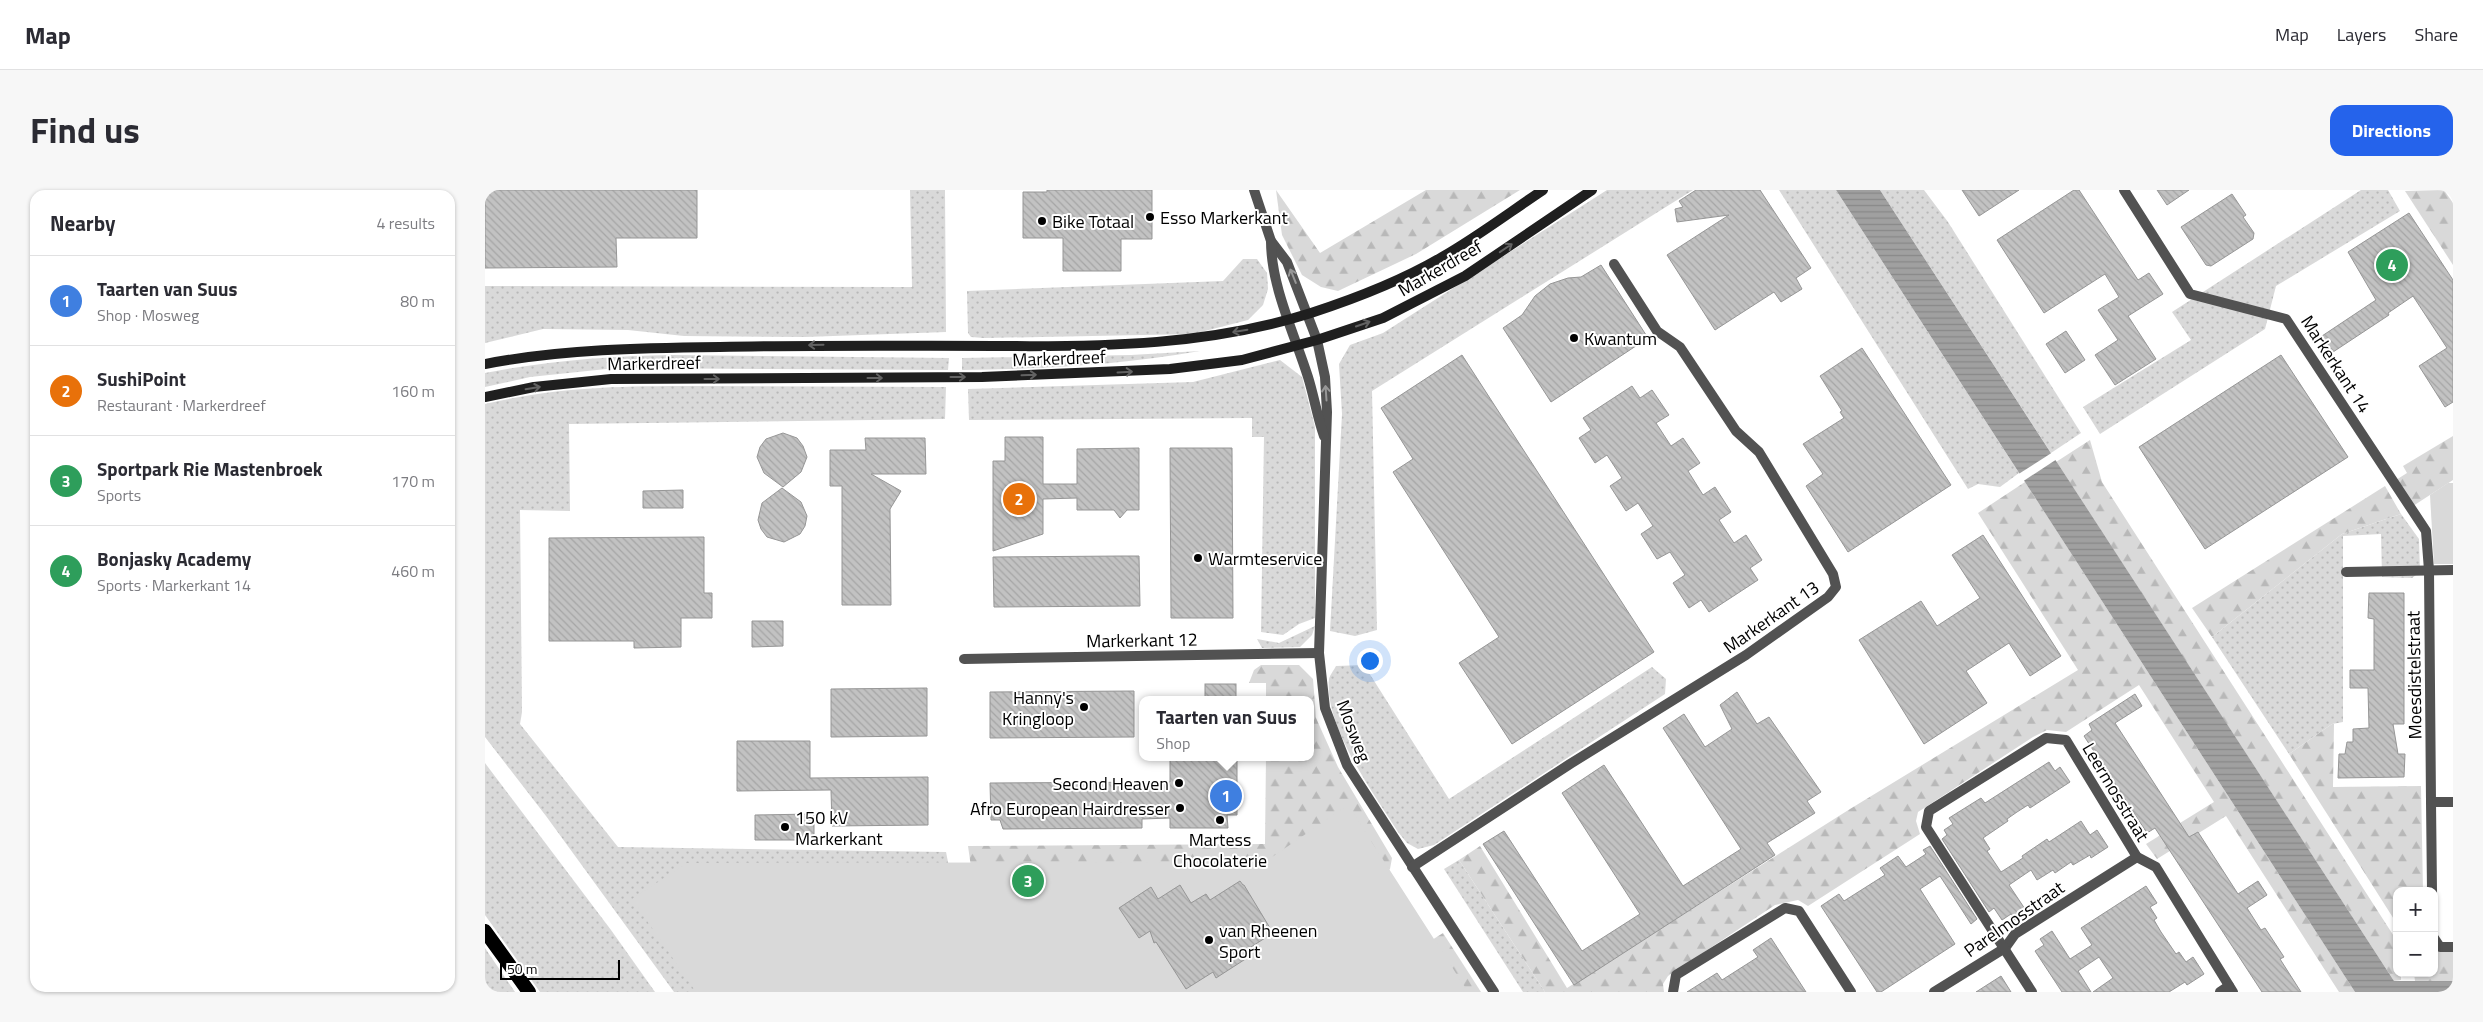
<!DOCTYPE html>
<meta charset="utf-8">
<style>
:root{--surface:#fff;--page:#f7f7f7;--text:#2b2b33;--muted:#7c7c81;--line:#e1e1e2;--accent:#2563eb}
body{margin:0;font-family:"Titillium Web",sans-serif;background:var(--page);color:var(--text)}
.controls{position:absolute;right:15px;bottom:15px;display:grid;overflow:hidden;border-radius:10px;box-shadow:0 1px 4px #0004}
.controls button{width:45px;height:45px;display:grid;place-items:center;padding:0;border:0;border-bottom:1px solid var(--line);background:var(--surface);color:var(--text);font:25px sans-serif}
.scale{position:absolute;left:15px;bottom:12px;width:120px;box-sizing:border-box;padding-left:5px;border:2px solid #000;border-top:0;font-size:14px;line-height:18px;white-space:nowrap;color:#000;-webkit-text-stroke:4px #fff;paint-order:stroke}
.you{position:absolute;left:884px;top:470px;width:18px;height:18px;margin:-12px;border:4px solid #fff;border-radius:50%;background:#1a73e8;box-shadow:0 0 0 8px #1a73e833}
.badge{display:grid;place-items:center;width:32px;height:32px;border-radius:50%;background:var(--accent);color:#fff;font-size:16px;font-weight:700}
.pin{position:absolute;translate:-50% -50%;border:2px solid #fff;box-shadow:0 1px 5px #0006}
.popup{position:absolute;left:654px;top:506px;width:175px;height:65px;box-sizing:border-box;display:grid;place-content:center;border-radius:10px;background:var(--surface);filter:drop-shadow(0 1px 4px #0005);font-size:16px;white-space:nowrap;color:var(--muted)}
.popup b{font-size:19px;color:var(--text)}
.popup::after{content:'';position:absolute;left:50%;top:100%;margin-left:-10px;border:10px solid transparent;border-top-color:var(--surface)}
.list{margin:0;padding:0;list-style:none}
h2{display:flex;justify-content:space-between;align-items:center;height:65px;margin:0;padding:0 20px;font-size:21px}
h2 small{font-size:16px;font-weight:400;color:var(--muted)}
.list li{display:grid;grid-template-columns:32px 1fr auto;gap:15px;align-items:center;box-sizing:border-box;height:90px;padding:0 20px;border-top:1px solid var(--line)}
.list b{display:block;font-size:19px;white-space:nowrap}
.list p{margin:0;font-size:16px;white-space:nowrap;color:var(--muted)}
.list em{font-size:16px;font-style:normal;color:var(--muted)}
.map{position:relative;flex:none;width:1968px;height:802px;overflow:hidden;border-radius:15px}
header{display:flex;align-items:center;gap:30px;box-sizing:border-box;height:70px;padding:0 25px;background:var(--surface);border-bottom:1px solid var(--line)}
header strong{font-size:24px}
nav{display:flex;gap:28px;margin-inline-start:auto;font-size:18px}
.intro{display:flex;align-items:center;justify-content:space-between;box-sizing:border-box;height:120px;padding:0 30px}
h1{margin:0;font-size:35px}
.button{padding:12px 22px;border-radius:15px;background:var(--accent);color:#fff;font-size:18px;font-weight:700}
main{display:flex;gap:30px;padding:0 30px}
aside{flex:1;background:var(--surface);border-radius:15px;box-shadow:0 1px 4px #0004}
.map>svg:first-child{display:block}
</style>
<header>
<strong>Map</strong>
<nav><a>Map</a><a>Layers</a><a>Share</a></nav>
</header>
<div class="intro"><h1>Find us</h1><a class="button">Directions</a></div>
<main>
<aside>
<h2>Nearby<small>4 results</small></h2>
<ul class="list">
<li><span class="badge" style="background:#3f7fe0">1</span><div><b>Taarten van Suus</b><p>Shop · Mosweg</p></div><em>80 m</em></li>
<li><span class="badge" style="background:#e8710a">2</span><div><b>SushiPoint</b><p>Restaurant · Markerdreef</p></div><em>160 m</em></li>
<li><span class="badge" style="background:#2e9e5b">3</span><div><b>Sportpark Rie Mastenbroek</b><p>Sports</p></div><em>170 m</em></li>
<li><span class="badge" style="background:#2e9e5b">4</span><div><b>Bonjasky Academy</b><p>Sports · Markerkant 14</p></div><em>460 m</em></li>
</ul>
</aside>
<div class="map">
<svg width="1968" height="802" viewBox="0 0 1968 802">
<defs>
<pattern id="grass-dots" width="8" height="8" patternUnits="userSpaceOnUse" patternTransform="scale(1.25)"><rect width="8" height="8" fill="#d9d9d9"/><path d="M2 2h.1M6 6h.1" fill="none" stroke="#b8b8b8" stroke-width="1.8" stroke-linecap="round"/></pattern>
<pattern id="forest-firs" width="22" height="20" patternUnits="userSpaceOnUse" patternTransform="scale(1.25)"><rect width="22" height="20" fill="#d9d9d9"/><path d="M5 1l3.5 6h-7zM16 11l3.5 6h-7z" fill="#b8b8b8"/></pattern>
<pattern id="water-rules" width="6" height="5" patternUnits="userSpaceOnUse" patternTransform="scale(1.25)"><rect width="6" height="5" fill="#a0a0a0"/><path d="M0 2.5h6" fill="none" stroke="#888"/></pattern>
<pattern id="building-back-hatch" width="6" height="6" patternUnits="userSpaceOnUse" patternTransform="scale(1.25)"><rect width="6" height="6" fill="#c2c2c2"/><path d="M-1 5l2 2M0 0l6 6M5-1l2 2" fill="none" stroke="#a5a5a5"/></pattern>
</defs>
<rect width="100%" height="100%" fill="#fff"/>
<g fill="url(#grass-dots)">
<polygon points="425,0 460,0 461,142 320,147 199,146 143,140 58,139 0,153 0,96 427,97"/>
<polygon points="1122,0 1208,0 887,201 892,440 870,446 845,441 857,224 854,174 865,155 898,143"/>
<polygon points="1294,0 1351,0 1534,283 1515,297 1493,294 1483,299"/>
<polygon points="1395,0 1439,0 1463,32 1596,243 1566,263"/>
<polygon points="1876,0 1903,0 1915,21 1791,96 1780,139 1615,244 1598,217 1706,150 1687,122"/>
<polygon points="758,69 772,69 782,83 783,99 778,115 763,130 708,144 499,148 486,147 483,143 482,101 738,91"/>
<path d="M 715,161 C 636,175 557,179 477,180 L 477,168 L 646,165 Z"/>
<path d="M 187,165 L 464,168 L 463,180 L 131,178 L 45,187 L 0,197 L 0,183 C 62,171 124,166 187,165 Z"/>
<polygon points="795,170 817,187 830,237 830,428 814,434 798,445 776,442 779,247 767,247 767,228 484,230 483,199 708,192"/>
<path d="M 208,196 L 461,197 L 460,229 L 84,234 L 85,321 L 35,320 L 37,522 L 35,534 L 133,657 L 461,662 L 464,677 L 537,802 L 189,802 L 61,626 L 0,547 L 0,214 C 73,197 134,196 208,196 Z"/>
<polygon points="1916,324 1934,349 1935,382 1927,388 1897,387 1896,344 1858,346 1858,532 1847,534 1804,564 1727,447 1857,344"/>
<polygon points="830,436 827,445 815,457 777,458 772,449 794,453"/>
<path d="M 879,475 L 964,609 L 1167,477 L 1181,489 L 1180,504 L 949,655 L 933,659 L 922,653 L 913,642 C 889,604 839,536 844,489 C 845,485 849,480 851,476 Z"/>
<polygon points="0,573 126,740 170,802 55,802 0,725"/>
<polygon points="974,670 1060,802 1038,802 959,679"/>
<polygon points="0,758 30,802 6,802 0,792"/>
</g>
<g fill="url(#forest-firs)">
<polygon points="791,0 835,63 941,0 1035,0 931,64 853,101 836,97 817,85 797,45"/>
<polygon points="1959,0 1968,13 1968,75 1920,1"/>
<polygon points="1968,246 1968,290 1928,316 1911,290 1922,283 1918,276"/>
<polygon points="1605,250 1617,292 1912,751 1912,783 1916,783 1916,790 1909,791 1571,272"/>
<polygon points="1540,292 1870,802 1854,802 1741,626 1672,669 1661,654 1729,612 1654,495 1581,542 1562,540 1548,547 1433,622 1431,631 1435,644 1323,716 1313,710 1290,715 1183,786 1178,794 1179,802 1060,802 974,670 995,656 1082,798 1365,619 1593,480 1493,323"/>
<polygon points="1900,296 1916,324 1857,344 1727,447 1707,418"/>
<polygon points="776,475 814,475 828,489 831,528 853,577 907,668 905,679 887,693 489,698 483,656 780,654 781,567 825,567 825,510 781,510 781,493 764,493 769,480"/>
<polygon points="1847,534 1849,534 1848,597 1936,596 1938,701 1912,701 1912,734 1804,564"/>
<polygon points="958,743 996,802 865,802"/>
<polygon points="1949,762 1968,762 1968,791 1930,791 1929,783 1949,783"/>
</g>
<g fill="#d9d9d9">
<polygon points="1963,293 1968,293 1968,374 1949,374 1945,305"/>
<polygon points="863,615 983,802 211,802 147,709 202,673 780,672"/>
</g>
<polygon fill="url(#water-rules)" points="1351,0 1395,0 1909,791 1968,791 1968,802 1870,802"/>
<polygon fill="#fff" points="1568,262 1572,269 1537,292 1532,285"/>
<g fill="url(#building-back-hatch)" stroke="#969696">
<polygon points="0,0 212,0 212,48 131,48 132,77 0,78"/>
<polygon points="562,0 667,0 667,49 636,49 636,81 578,81 578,48 538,48 538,2 562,2"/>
<polygon points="1211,0 1275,0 1326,78 1311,88 1317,99 1296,112 1289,102 1230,140 1182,65 1244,25 1192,32 1190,19 1198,17 1194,11"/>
<polygon points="1477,0 1534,0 1494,26"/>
<polygon points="1589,0 1594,0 1653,90 1664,83 1678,104 1643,126 1671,169 1630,195 1610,165 1633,150 1613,120 1634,107 1620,84 1559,123 1512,50"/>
<polygon points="1672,0 1704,0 1682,15"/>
<polygon points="1747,4 1761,25 1758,27 1769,43 1768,49 1726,76 1721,75 1696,37"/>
<polygon points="1924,23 1968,90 1968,212 1960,217 1934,176 1962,158 1928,106 1903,123 1904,125 1848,162 1837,146 1891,110 1863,62"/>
<polygon points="1116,75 1163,148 1066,212 1018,138 1037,125 1050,106 1065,94 1083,88 1096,87"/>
<polygon points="1581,141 1600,170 1580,183 1561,154"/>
<polygon points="1377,158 1466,295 1363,362 1321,296 1338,284 1318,254 1359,228 1355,222 1357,221 1335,186"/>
<polygon points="977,165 1169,462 1027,554 974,473 1014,447 908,282 928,269 896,218"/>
<polygon points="1796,165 1863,267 1720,359 1654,257"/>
<polygon points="1147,196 1155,208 1167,200 1184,225 1171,233 1186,256 1198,248 1215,273 1203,281 1218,305 1230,297 1246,322 1234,330 1249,353 1261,345 1277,370 1265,378 1273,390 1224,422 1216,410 1204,418 1188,393 1200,385 1185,362 1172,369 1156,344 1168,336 1153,313 1141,321 1125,296 1137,288 1122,265 1110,273 1094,248 1106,240 1098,228"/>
<polygon points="298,243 312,248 318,256 322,267 316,282 298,297 279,283 272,267 275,257 281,249"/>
<polygon points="520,247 558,247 558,294 592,294 592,259 654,258 654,320 642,320 635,328 629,320 592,320 592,308 558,309 558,344 508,361 508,271 520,271"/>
<polygon points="380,248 440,248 441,284 386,284 416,301 405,319 406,415 357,415 357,296 345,296 345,260 381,260"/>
<polygon points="685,258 747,258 748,428 686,428"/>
<polygon points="297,298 316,312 322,326 320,336 315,344 299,352 282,347 276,339 273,330 277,313"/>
<polygon points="198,300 198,318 158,318 158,301"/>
<polygon points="1498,345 1576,466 1545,486 1524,453 1481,481 1502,513 1439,554 1374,450 1436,411 1452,436 1495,408 1467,365"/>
<polygon points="219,347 219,403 227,403 227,428 196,428 196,457 149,458 149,451 64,451 64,348"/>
<polygon points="637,366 654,366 655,416 509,417 508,367"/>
<polygon points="1884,403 1919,403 1919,534 1908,534 1913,564 1920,564 1919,587 1853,588 1854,564 1860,564 1862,552 1868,552 1868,539 1884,538 1883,498 1865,498 1865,480 1889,480 1889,429 1883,428"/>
<polygon points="267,431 298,431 298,456 267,457"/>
<rect x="720" y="494" width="31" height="16"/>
<polygon points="442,498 442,546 346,547 346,499"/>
<polygon points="649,501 649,547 505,548 505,502"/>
<polygon points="1252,502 1272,534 1284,527 1336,602 1322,611 1330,623 1282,653 1290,665 1089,795 998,654 1019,641 1097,761 1155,724 1077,603 1119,575 1198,696 1256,659 1178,538 1199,524 1220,557 1247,539 1235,515"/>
<polygon points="1650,504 1657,516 1630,533 1704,647 1713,642 1753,704 1773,691 1782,705 1762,718 1776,740 1780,738 1799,767 1795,769 1816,802 1777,802 1670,638 1662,643 1599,546 1607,540 1604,534"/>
<polygon points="252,551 325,551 325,588 443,587 443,635 347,636 346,600 252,601"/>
<polygon points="685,567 752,567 752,625 742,625 743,638 685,638 685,628 657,629 657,638 518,639 515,630 506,630 505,593 685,592"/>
<polygon points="1564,572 1570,581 1575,577 1585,592 1545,618 1543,615 1532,622 1522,629 1523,631 1498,648 1505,659 1502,661 1516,682 1538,668 1537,666 1562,649 1564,652 1596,631 1605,645 1612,640 1623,657 1606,668 1605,665 1588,675 1586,672 1570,683 1568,680 1552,690 1546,680 1524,695 1542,722 1530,730 1526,724 1517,730 1509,718 1504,722 1457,649 1462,645 1459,640 1468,634 1464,628 1496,608 1500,613"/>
<polygon points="329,624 329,650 270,650 270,625"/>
<polygon points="1445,656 1492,729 1486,734 1455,686 1435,699 1470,754 1396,802 1392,802 1336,716 1354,704 1359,711 1400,685 1395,678 1413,666 1421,677 1441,664 1438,660"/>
<polygon points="755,691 758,695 759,695 788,743 758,762 762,768 731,788 728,782 701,799 671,752 669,753 665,741 654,748 634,718 666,697 673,709 695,695 706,713 721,704 725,710"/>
<polygon points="1661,696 1672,713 1665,717 1672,728 1669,730 1676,742 1691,764 1694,762 1701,772 1708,767 1719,784 1702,795 1700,792 1684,802 1608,802 1628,788 1614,767 1593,781 1606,802 1577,802 1550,761 1559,755 1555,749 1567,741 1585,769 1607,755 1596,738"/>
<polygon points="1286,748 1321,802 1202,802 1232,783 1237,790 1273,767 1268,760"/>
<polygon points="1516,786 1526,802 1491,802"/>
</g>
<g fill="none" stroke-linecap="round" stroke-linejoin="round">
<g stroke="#525252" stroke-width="10">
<polyline points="769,0 786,51 802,72 832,150 840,187 842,222 834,463 840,518 862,575 1009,802"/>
<polyline points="1639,0 1705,104 1801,129 1941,341 1944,380 1946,612 1968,612"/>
<path d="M 786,51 C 786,96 809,143 823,187 C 829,206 832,226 839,246"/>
<polyline points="1861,382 1968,380"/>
<polyline points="479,469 834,463"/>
<polyline points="1946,612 1947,701"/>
<polyline points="927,677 1085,574 1261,465 1343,407 1351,397 1348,384 1274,262 1251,241 1195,157 1172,141 1129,74"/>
<polyline points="1949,748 1955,757 1968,757"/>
<polyline points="1188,802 1191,785 1300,718 1314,721 1366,802"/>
<polyline points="1449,802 1520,758 1530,744 1652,667"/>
<polyline points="1547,802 1441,637 1444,621 1561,548 1581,550 1652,667 1671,677 1748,802"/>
<polyline points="1735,802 1744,796"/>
</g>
<g stroke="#1f1f1f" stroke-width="10">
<path d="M 0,174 C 78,159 156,158 235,157 C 329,155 422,156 516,156 C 620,157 725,155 826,123 C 869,109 918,90 957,67 C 992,47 1025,22 1058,0"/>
<polyline points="0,207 49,197 126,189 497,187 685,179 757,170 832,150 898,128 980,86 1107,0"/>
</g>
<polyline stroke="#000" stroke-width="14" points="0,741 44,802"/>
</g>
<defs><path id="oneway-shaft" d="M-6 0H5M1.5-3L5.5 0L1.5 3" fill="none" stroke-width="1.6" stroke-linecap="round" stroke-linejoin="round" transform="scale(1.25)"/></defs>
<g stroke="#626262">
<use href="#oneway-shaft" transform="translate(1021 58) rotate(-34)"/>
<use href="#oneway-shaft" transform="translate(878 134) rotate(-19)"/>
<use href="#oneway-shaft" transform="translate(755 141) rotate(170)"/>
<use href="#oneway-shaft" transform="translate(331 155) rotate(179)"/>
<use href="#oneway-shaft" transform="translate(640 182) rotate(-3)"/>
<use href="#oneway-shaft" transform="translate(544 185) rotate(-2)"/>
<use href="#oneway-shaft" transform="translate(473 187)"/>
<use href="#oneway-shaft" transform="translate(390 188)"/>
<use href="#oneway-shaft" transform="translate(227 189)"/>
<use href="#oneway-shaft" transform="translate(48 198) rotate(-9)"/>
</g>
<g stroke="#979797">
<use href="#oneway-shaft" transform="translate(808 86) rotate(-112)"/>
<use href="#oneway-shaft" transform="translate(841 203) rotate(-94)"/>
</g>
<g fill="#000" stroke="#fff" stroke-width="2">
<circle cx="665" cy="27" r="5"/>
<circle cx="557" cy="31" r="5"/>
<circle cx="1089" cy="148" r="5"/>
<circle cx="713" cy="368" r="5"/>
<circle cx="599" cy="517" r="5"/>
<circle cx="694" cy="593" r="5"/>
<circle cx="695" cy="618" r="5"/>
<circle cx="735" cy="630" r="5"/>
<circle cx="300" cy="637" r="5"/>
<circle cx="724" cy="750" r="5"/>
</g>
<g text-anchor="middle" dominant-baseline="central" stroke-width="4" stroke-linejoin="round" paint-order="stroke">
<g font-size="18" fill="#000" stroke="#fff" text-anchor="start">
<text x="675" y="27">Esso Markerkant</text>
<text x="567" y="31">Bike Totaal</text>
<text x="1099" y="148">Kwantum</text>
<text x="723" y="368">Warmteservice</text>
<text x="589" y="507" text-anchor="end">Hanny's<tspan x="589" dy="21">Kringloop</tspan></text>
<text x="684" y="593" text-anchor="end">Second Heaven</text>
<text x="685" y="618" text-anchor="end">Afro European Hairdresser</text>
<text x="310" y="627">150 kV<tspan x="310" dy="21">Markerkant</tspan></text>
<text x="735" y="649" text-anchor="middle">Martess<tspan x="735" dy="21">Chocolaterie</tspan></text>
<text x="734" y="740">van Rheenen<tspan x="734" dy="21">Sport</tspan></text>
</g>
<g font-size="18" fill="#000" stroke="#fff">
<text transform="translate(955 78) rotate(-30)">Markerdreef</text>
<text transform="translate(574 168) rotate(-2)">Markerdreef</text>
<text transform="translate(169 173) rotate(-1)">Markerdreef</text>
<text transform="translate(1851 174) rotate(57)">Markerkant 14</text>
<text transform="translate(1286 427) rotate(-35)">Markerkant 13</text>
<text transform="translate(657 450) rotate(-1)">Markerkant 12</text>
<text transform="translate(1929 485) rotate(-91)">Moesdistelstraat</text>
<text transform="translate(869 541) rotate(69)">Mosweg</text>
<text transform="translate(1631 602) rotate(59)">Leermosstraat</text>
<text transform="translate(1529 729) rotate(-35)">Parelmosstraat</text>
</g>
</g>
</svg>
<div class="controls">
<button>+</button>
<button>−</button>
</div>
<div class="scale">50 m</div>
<div class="you"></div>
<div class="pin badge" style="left:741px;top:606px;background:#3f7fe0">1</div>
<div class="popup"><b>Taarten van Suus</b>Shop</div>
<div class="pin badge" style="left:534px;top:309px;background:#e8710a">2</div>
<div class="pin badge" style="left:543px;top:691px;background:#2e9e5b">3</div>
<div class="pin badge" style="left:1907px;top:75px;background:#2e9e5b">4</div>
</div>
</main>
